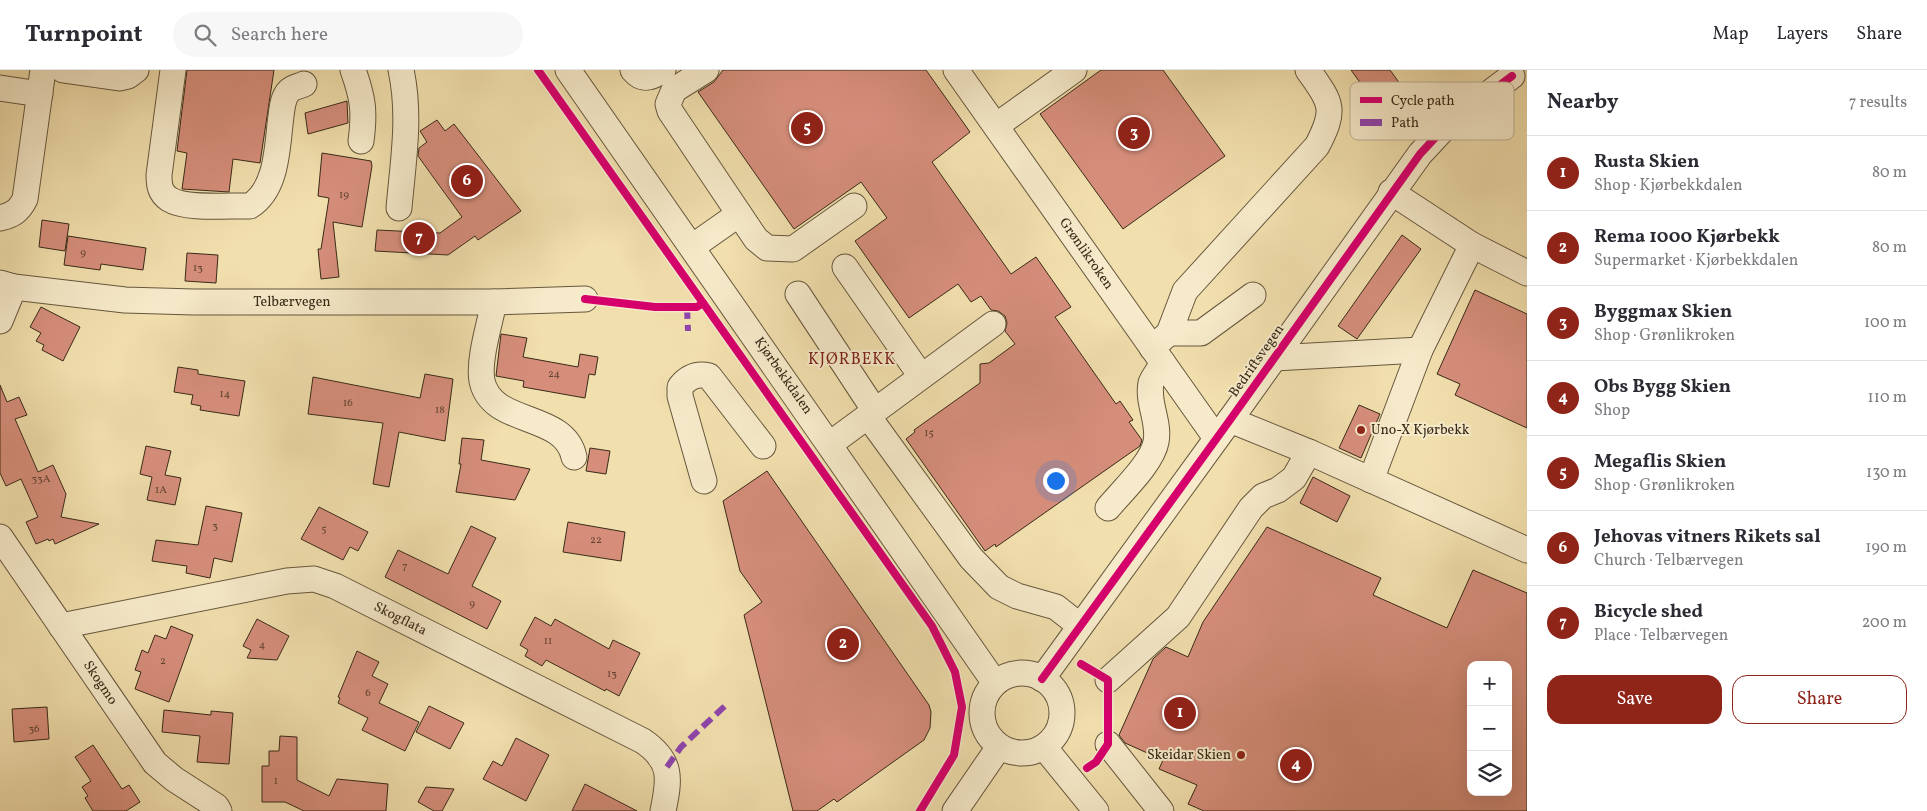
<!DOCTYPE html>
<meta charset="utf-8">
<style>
:root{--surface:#fff;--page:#f7f7f7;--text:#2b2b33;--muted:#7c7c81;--line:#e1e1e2;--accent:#8f2418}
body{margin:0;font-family:Vollkorn,serif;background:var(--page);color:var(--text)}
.controls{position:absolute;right:15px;bottom:15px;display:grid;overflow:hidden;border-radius:10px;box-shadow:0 5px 20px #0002}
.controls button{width:45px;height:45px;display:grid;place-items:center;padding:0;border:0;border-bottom:1px solid var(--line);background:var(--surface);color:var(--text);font:25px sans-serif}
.you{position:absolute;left:1055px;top:410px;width:18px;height:18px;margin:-12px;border:4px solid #fff;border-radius:50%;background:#1a73e8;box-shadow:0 0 0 8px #1a73e833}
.badge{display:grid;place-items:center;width:32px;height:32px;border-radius:50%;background:var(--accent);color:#fff;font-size:16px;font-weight:700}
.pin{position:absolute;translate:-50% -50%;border:2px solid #fff;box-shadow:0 1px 5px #0006}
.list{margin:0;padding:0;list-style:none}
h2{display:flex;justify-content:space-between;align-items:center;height:65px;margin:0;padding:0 20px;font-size:21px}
h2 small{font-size:16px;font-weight:400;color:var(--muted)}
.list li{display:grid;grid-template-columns:32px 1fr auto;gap:15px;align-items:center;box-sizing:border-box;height:75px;padding:0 20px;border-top:1px solid var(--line)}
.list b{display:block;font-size:19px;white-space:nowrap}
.list p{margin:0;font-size:16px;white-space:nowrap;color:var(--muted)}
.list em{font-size:16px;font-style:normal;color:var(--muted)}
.actions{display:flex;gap:10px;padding:15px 20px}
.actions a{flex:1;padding:11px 0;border:1px solid var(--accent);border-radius:15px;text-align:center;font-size:18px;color:var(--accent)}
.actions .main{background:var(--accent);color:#fff}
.icon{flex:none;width:28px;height:28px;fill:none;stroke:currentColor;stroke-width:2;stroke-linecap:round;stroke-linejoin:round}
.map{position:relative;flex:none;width:1527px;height:741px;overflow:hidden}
header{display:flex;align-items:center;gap:30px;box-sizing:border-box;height:70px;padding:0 25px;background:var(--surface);border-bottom:1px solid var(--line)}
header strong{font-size:24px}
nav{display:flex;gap:28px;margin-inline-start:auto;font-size:18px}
.search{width:350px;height:45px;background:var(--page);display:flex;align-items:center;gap:12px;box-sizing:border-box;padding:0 18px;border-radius:28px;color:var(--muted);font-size:19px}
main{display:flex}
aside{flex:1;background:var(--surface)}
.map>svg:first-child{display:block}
</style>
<header>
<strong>Turnpoint</strong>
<div class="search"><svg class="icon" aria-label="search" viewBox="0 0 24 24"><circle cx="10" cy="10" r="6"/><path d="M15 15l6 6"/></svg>Search here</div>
<nav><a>Map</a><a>Layers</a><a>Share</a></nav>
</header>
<main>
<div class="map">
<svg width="1527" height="741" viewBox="0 0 1527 741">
<rect width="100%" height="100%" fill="#f1dfad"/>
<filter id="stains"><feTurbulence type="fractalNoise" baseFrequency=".004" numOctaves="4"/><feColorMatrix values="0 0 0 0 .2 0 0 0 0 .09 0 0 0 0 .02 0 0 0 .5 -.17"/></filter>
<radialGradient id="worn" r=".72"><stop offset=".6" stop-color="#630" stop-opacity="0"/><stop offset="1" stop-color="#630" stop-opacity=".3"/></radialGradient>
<g fill="#d68e7b" stroke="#382a18" fill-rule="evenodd">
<polygon points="187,0 274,0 260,93 233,89 229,122 182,119 187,83 177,81"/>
<polygon points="723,0 926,0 970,62 932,92 1011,204 1036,187 1071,237 1055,247 1116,334 1120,331 1133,350 1129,352 1142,370 1140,376 996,477 995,474 985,481 906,369 915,362 914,360 980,313 980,294 989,293 1015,274 1005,261 1007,253 1005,246 998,241 991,240 981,226 971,232 958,214 909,248 855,171 887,148 861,112 794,159 698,22 714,12"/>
<polygon points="1101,0 1163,0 1225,86 1123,159 1040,44"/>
<polygon points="1351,0 1390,0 1403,18 1377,36"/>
<polygon points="347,31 348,53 308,64 305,43"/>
<polygon points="437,50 445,61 454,54 521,141 478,170 475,166 448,185 375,181 377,160 440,163 462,147 418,86 419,78 427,72 420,61"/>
<polygon points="322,83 371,91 372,96 362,157 333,152 339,207 321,209 318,179 321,179 329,128 318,126"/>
<polygon points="42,150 69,154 65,181 39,177"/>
<polygon points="1402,165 1421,179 1357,269 1338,256"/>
<polygon points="68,166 146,178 143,200 101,194 100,200 64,195"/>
<polygon points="187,183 218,185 216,213 185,211"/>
<polygon points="1475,220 1527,244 1527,358 1455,325 1460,314 1437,304"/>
<polygon points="41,237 80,257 63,291 42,280 44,275 36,271 41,263 30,257"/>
<polygon points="501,264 527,268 523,287 578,297 580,284 598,287 595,305 589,304 585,328 523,317 524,311 496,306"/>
<polygon points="178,297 198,300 198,304 245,311 239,346 200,340 201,336 191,334 193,325 174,322"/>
<polygon points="425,304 453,309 445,371 399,362 389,417 373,414 383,353 308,344 313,307 420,328"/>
<polygon points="0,315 7,332 19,327 27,345 15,349 38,402 53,395 66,424 61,447 99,454 55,474 53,469 49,471 48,469 36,474 26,452 38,447 21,409 6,416 0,403"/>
<polygon points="1359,335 1380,344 1361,388 1339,378"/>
<polygon points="462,368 484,370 481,390 530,399 515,430 456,422 461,394 459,394"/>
<polygon points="146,376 171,381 165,405 181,408 175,435 147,430 152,407 140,404"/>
<polygon points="590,378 610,381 606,404 586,401"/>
<polygon points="767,401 929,635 931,642 930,658 924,670 837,732 834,729 817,741 793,741 744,545 762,532 740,501 723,431"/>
<polygon points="1313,407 1350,426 1337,452 1300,433"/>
<polygon points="206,436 242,443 232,492 214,488 210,508 186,503 187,496 152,491 156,470 198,475"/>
<polygon points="319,437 368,462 358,481 350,477 343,490 301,469"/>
<polygon points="568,452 625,462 621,491 563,482"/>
<polygon points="471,456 496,468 472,516 501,531 487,559 385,507 398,480 448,504"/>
<path d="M 1267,457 L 1381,508 L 1373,525 L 1447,558 L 1473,500 L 1527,523 L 1527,741 L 1204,741 L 1188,734 L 1197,715 L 1159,699 L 1163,690 L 1125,673 L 1119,665 L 1153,589 L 1166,577 L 1188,587 L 1203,552 ZM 1471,595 L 1508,595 L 1508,722 L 1471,722 Z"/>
<polygon points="535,547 551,556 555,549 609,579 613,570 640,583 619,626 606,619 605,621 546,590 542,596 525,586 528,580 520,575"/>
<polygon points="257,549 289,566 277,590 247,588 251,580 243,576"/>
<polygon points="171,556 193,565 169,632 135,619 141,602 135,600 142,580 148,583 155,565 166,569"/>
<polygon points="357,581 379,592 372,606 388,614 379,633 419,652 405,681 362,660 368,648 338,633 340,628 338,627"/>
<polygon points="429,636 464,653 450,679 416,662"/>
<polygon points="47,637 49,669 14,672 12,639"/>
<polygon points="164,640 211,645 211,641 233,643 229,694 197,692 200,666 162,662"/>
<polygon points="280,666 297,667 297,710 329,726 337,709 388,714 386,741 304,741 285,732 262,732 262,696 269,696 269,681 279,681"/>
<polygon points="516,668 549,685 526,731 483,709 493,691 502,696"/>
<polygon points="93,675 122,719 129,715 140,732 126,741 93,741 85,728 88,726 82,717 91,711 75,687"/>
<polygon points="585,714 637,741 572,741"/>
<polygon points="426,717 454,719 442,741 434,741 418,732"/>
</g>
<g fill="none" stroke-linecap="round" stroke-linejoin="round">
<defs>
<g id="minor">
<polyline points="63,0 119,8 128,6 136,0"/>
<path d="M 173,0 L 159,105 C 159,115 160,123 169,129 C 186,140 230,135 250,136 C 278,118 277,76 281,46 C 282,38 283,27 289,21 C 293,17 300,16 304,14"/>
<path d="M 353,0 C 363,28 365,41 361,71"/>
<polyline points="568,0 995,613"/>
<path d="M 633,0 C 642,11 652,8 663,0"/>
<polyline points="706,0 674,20 668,34 670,41 756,169 767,178 793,179 854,136"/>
<polyline points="956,0 1216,368"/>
<polyline points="0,18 40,24"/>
<polyline points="996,56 1074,0"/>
<polyline points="1391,122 1472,175 1527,203"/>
<path d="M 399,138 C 403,92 411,46 401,0"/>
<path d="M 0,148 C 13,145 19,141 25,129 L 43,0"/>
<polyline points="692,177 739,144"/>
<polyline points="845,197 921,306"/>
<polyline points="0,213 14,217 125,230 194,232 494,232 585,229"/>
<polyline points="798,224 875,341"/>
<path d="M 494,232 C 490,253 478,290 482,311 C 492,357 564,341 574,387"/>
<polyline points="0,251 14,217"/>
<polyline points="1169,263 1201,263 1253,225"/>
<path d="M 1152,278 L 1169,263 L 1185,221 L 1317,76 C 1337,38 1331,33 1308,0"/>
<polyline points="1274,288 1420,280"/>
<polyline points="868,346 971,488 999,517 1017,526 1056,537 1080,556"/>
<polyline points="1230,350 1309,382 1527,480"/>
<polyline points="830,374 993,254"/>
<polyline points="1371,410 1420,280 1472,175"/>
<path d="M 704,411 L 680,326 L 680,317 C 688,307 696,303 709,306 L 763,376"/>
<path d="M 1108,438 C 1123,420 1152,393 1156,372 C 1160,352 1147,333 1151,313 C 1153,307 1160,299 1163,293"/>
<polyline points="0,467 155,693 174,709 216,736 219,741"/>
<path d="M 61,556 L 287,511 L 314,509 L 335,516 L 643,671 C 672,691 670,708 663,741"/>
<circle cx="1022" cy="643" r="40"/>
<polyline points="1042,609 1230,350 1420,84 1447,55 1512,6"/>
<polyline points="1108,610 1178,547 1251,438 1263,426 1278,420 1294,408 1309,382"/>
<polyline points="1108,674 1161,741"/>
<polyline points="1044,677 1096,741"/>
<polyline points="955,741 999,677"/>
</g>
</defs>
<use href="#minor" stroke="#66573d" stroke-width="27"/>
<use href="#minor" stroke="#f6eaca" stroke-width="25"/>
<g stroke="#8e44ad" stroke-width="6" stroke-dasharray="12 6" stroke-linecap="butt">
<polyline points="687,237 688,261"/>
<polyline points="667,697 681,677 726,635"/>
</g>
<defs>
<g id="cycleway">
<polyline points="538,0 932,556 955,602 962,637 954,685 920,741"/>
<polyline points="585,229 655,237 697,237 703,233"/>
<polyline points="1081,594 1108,610 1108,674 1096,692 1087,698"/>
<polyline points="1042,609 1230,350 1420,84 1447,55 1512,6"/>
</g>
</defs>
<use href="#cycleway" stroke="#f6eaca" stroke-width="11"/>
<use href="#cycleway" stroke="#d6006c" stroke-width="8"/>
</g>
<g fill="#8f2418" stroke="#f6eaca" stroke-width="2">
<circle cx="1361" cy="360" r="5"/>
<circle cx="1241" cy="685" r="5"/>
</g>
<g text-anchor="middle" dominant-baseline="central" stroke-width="4" stroke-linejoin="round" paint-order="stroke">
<g font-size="11" fill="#604331">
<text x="344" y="125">19</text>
<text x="83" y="183">9</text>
<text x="198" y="198">13</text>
<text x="554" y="304">24</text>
<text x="225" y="324">14</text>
<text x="348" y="333">16</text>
<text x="440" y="340">18</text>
<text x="929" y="363">15</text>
<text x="41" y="409">33A</text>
<text x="161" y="420">1A</text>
<text x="215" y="456">3</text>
<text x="324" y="459">5</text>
<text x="596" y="470">22</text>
<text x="405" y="496">7</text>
<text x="472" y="534">9</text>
<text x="548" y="571">11</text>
<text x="262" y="575">4</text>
<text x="163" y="591">2</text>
<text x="612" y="604">13</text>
<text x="368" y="623">6</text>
<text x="34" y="659">36</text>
<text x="276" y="711">1</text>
</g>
<g font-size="14" fill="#382a18" stroke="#f6eaca">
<text transform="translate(1086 184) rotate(55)">Grønlikroken</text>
<text x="292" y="232">Telbærvegen</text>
<text transform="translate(1257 291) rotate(-55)">Bedriftsvegen</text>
<text transform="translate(783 306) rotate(55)">Kjørbekkdalen</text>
<text transform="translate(400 549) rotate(27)">Skogflata</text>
<text transform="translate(100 613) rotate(56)">Skogmo</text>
</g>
<g font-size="14" fill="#382a18" stroke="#f6eaca" text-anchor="start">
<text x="1371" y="360">Uno-X Kjørbekk</text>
<text x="1231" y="685" text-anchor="end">Skeidar Skien</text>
</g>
<g font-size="16" letter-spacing="1" fill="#7a1f14" stroke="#f6eaca">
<text x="852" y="290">KJØRBEKK</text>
</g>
</g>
<rect x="1350" y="12" width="164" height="58" rx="8" fill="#f6eaca" stroke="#bdb095" stroke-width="1"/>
<rect x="1360" y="27" width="22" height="6" fill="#d6006c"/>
<rect x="1360" y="49" width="22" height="7" fill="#8e44ad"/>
<g font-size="14" fill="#382a18">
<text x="1391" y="35">Cycle path</text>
<text x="1391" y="57">Path</text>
</g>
<rect width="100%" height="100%" filter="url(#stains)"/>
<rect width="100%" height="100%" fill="url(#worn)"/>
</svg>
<div class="controls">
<button>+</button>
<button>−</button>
<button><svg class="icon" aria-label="layers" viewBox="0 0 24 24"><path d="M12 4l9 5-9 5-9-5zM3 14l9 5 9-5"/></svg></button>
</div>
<div class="you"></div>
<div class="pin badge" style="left:1180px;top:643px">1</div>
<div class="pin badge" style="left:843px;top:574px">2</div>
<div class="pin badge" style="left:1134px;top:63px">3</div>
<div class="pin badge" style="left:1296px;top:695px">4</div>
<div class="pin badge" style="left:807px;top:58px">5</div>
<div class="pin badge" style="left:467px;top:111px">6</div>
<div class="pin badge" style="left:419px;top:168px">7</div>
</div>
<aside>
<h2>Nearby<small>7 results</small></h2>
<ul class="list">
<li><span class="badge">1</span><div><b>Rusta Skien</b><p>Shop · Kjørbekkdalen</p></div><em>80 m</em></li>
<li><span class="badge">2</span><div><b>Rema 1000 Kjørbekk</b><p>Supermarket · Kjørbekkdalen</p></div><em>80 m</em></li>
<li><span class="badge">3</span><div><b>Byggmax Skien</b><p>Shop · Grønlikroken</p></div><em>100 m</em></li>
<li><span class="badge">4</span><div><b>Obs Bygg Skien</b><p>Shop</p></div><em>110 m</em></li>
<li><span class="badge">5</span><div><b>Megaflis Skien</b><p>Shop · Grønlikroken</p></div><em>130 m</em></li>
<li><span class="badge">6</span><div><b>Jehovas vitners Rikets sal</b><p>Church · Telbærvegen</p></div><em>190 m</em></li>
<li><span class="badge">7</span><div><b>Bicycle shed</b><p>Place · Telbærvegen</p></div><em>200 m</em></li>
</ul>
<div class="actions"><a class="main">Save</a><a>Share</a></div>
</aside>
</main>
